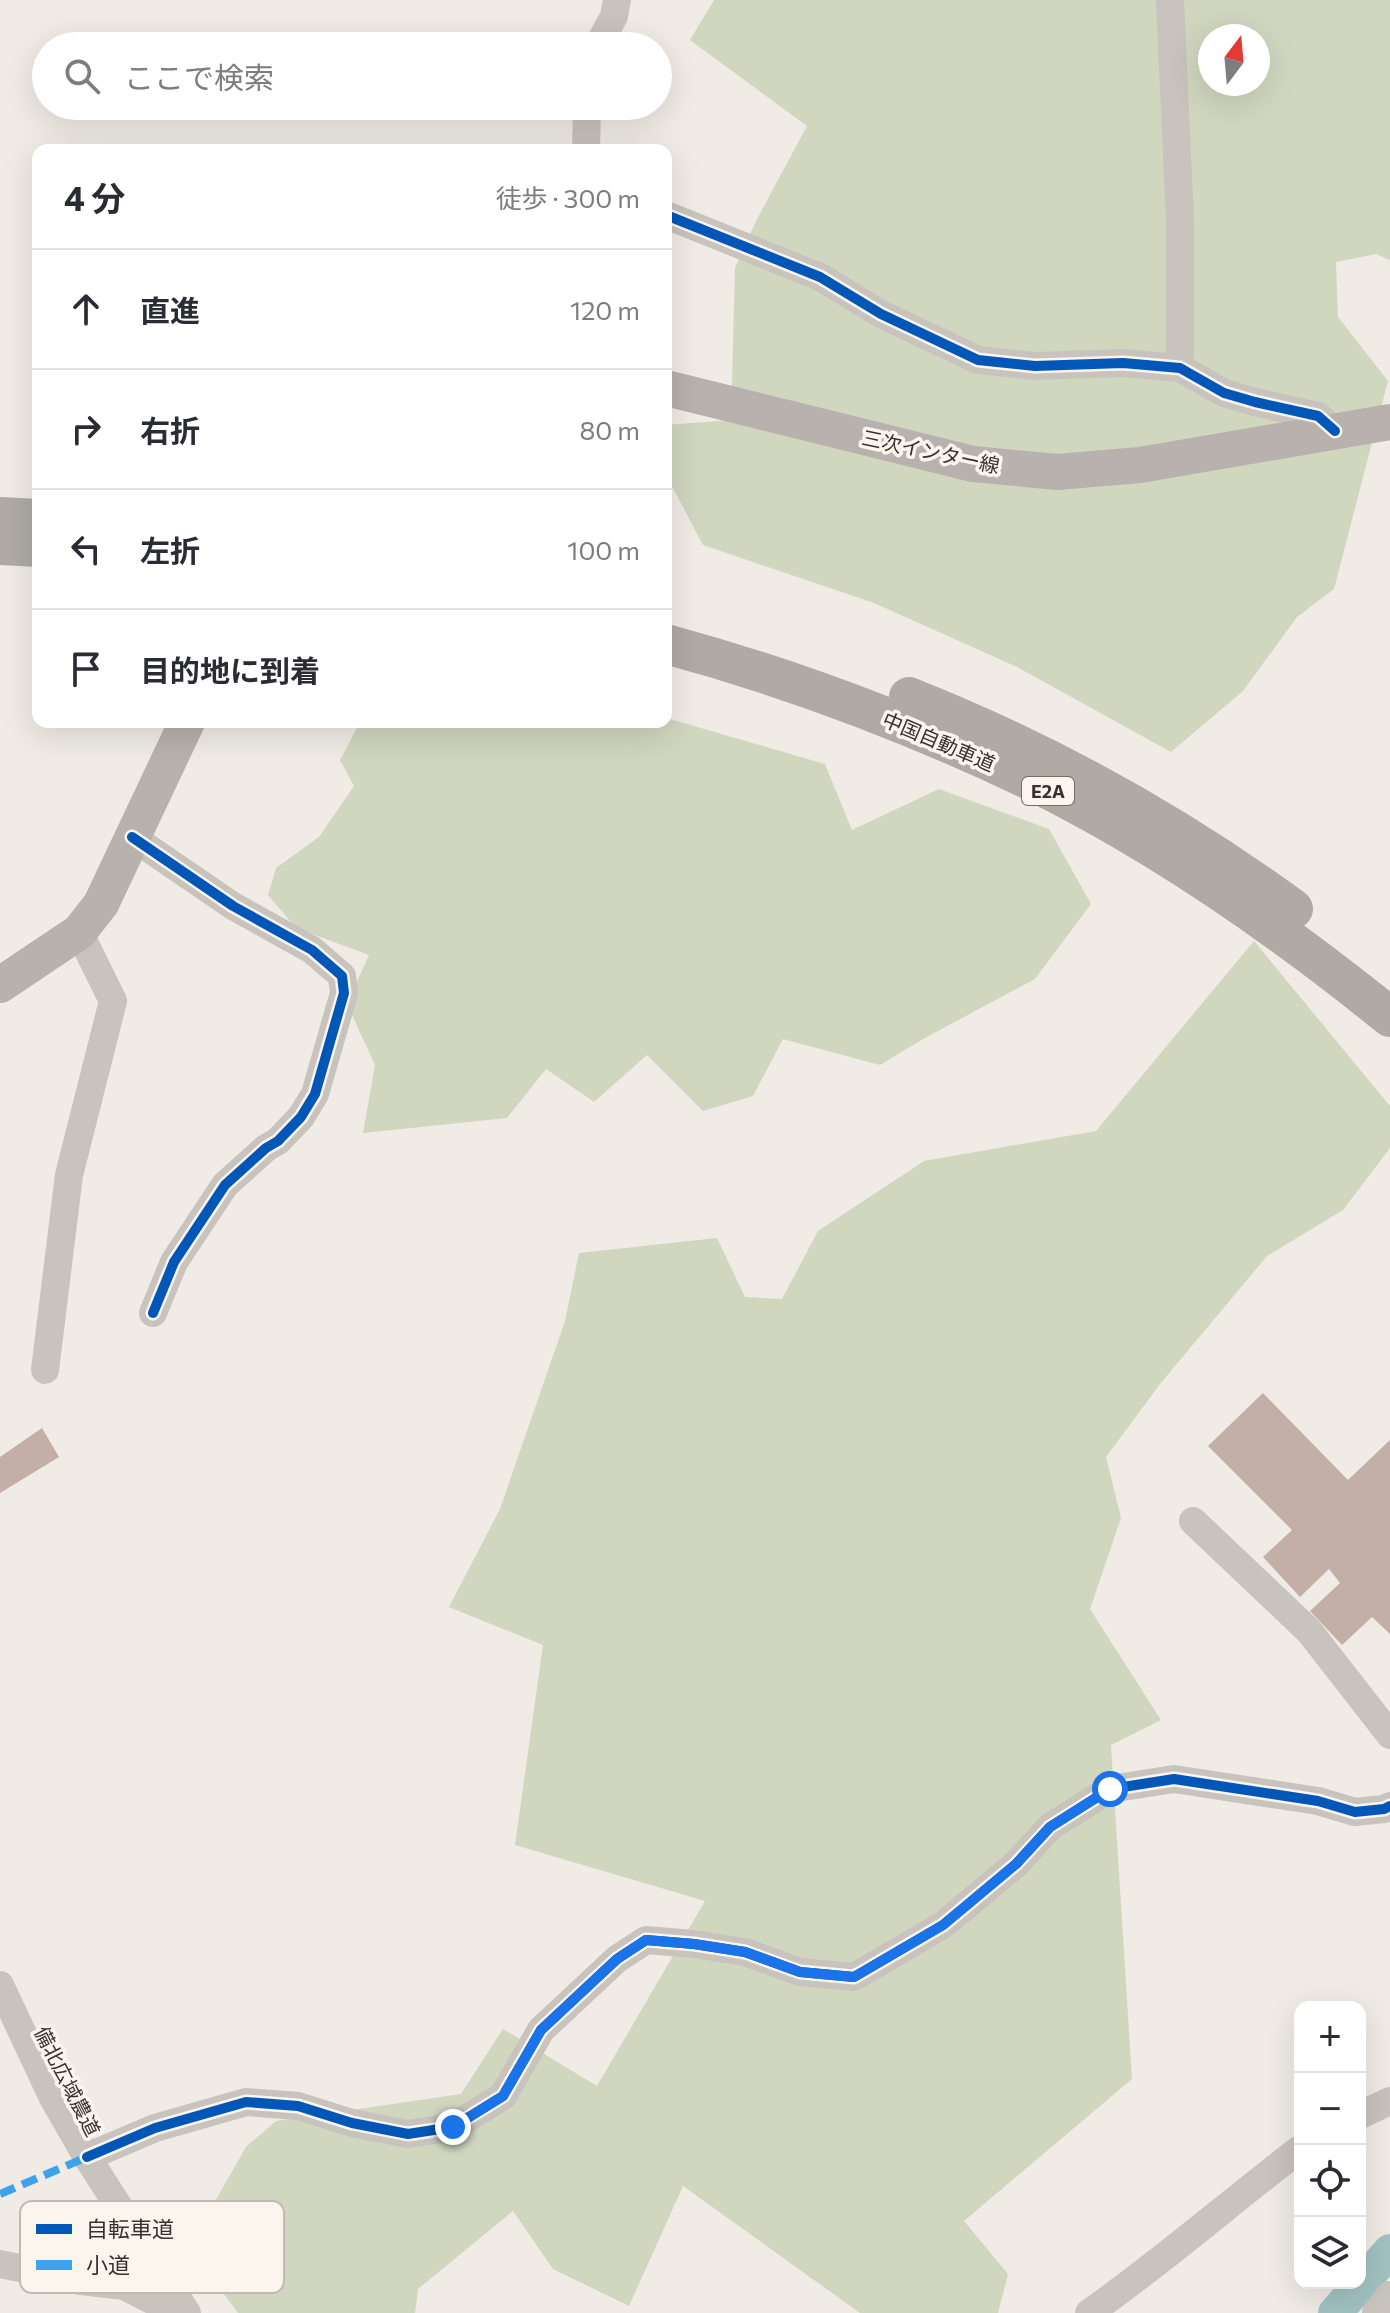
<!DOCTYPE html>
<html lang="ja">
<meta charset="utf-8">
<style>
:root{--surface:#fff;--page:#f2f2f3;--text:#2b2b33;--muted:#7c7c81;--line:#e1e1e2}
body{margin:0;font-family:Commissioner,"Noto Sans JP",sans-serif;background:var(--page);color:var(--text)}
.controls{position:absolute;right:24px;bottom:24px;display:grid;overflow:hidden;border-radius:16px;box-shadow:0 8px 32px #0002}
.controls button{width:72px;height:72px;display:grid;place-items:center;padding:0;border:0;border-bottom:2px solid var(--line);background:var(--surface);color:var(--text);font:40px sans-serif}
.compass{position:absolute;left:1198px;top:24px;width:72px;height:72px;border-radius:50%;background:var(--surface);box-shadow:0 8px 32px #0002;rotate:16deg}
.stop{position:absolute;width:24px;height:24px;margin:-18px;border:6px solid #1a73e8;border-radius:50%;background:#fff}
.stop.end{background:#1a73e8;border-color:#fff;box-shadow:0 2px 8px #0008}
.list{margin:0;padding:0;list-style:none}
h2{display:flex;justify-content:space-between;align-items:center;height:104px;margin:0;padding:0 32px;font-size:34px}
h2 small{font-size:26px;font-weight:400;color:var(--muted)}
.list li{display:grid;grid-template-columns:52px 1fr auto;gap:24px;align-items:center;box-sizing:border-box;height:120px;padding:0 32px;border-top:2px solid var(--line)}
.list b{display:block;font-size:30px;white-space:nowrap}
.list em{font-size:26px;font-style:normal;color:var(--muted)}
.icon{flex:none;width:44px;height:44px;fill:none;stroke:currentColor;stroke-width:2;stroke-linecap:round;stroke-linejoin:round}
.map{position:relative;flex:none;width:1390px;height:2313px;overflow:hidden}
.search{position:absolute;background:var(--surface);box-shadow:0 8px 32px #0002;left:32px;top:32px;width:640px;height:88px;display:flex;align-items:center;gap:20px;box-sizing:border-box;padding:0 28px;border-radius:44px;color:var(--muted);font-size:30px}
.panel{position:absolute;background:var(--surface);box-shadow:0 8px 32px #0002;left:32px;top:144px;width:640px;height:584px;border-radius:16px}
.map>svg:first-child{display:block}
</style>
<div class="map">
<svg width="1390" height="2313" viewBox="0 0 1390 2313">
<rect width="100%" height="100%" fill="#f0ebe5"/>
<g fill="#d1d6bf" fill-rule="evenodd">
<path d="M 714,0 L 1390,0 L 1390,260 L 1376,254 L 1336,262 L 1338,317 L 1388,381 L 1334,589 L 1297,617 L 1243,691 L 1171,752 L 1017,667 L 874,603 L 703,545 L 666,475 L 666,425 L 731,420 L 735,268 L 757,219 L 807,126 L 690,40 ZM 1210,36 L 1258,36 L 1258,84 L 1210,84 Z"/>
<polygon points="666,718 825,764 852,830 939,789 1049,829 1091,904 1035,979 923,1039 880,1065 783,1039 753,1096 703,1111 647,1055 594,1102 546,1069 507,1118 363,1133 375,1065 347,1004 369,955 296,928 268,895 276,868 319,837 354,786 340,760 360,722 666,722"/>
<polygon points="1254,941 1390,1106 1390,1148 1343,1210 1267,1256 1160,1384 1106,1457 1121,1518 1090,1609 1161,1720 1111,1745 1132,2079 964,2221 1008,2274 998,2313 860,2313 683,2186 629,2306 553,2269 513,2211 418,2289 415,2313 238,2313 215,2282 210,2210 246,2147 276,2121 461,2094 503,2029 597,2086 705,1901 515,1845 543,1645 449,1607 500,1509 565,1321 579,1253 717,1238 745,1297 782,1299 818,1231 924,1161 1096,1131"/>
</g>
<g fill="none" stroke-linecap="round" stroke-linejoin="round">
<polyline stroke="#a1c2c1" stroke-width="34" points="1335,2313 1390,2251"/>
</g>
<g fill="#c3afa7">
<polygon points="1263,1393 1348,1480 1390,1440 1390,1634 1372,1617 1342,1645 1310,1611 1340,1583 1329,1569 1300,1597 1263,1557 1292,1530 1208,1446"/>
<polygon points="42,1428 59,1457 0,1493 0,1457"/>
</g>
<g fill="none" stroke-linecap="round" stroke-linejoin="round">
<g stroke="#c9c3be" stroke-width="28">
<polyline points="1170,0 1180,221 1180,368"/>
<polyline points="598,46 614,16 617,0"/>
<polyline points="586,150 587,106"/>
<polyline points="666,215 820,277 881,314 978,360 1035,366 1123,363 1180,368 1224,393 1255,402 1318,416 1335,431"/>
<polyline points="132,837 233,906 312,950 342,976 344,993 315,1094 301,1117 278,1141 266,1148 225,1185 174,1262 153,1313"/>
<polyline points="45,1370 69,1175 113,1001 79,932"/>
<polyline points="1193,1521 1309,1631 1390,1735"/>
<polyline points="0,1985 53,2098 87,2157 187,2313"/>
<polyline points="1360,2115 1390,2101"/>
<polyline points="87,2157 155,2128 246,2102 298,2106 352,2123 408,2134 453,2127 503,2096 541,2030 617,1959 646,1940 694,1944 745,1952 800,1972 854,1977 943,1925 1016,1864 1050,1827 1110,1789 1174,1779 1318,1801 1355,1812 1384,1809 1390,1806"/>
<polyline points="0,2264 81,2281 124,2286 177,2313"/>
<path d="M 1089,2313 C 1162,2262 1229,2203 1300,2149"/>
<polyline points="1376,2313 1390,2295"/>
</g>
<g stroke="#b8b1ad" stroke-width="36">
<polyline points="666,388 973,464 1057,472 1140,465 1390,422"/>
<polyline points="0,985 79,932 101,904 187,722"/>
</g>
<g stroke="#afaaa4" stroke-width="40">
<polyline points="0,517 38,519"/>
<polyline points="0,545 38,547"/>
<path d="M 666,644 C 791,678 913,724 1030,780 C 1158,843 1279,927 1390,1017"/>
<path d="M 909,697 C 1045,751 1174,822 1293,909"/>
</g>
<polyline stroke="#3fa3eb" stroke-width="8" stroke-dasharray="16 8" stroke-linecap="butt" points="0,2194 87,2157"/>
<defs>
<g id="cycleway">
<polyline points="666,215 820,277 881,314 978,360 1035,366 1123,363 1180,368 1224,393 1255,402 1318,416 1335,431"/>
<polyline points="132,837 233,906 312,950 342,976 344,993 315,1094 301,1117 278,1141 266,1148 225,1185 174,1262 153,1313"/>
<polyline points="87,2157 155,2128 246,2102 298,2106 352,2123 408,2134 453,2127 503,2096 541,2030 617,1959 646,1940 694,1944 745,1952 800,1972 854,1977 943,1925 1016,1864 1050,1827 1110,1789 1174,1779 1318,1801 1355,1812 1384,1809 1390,1806"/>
</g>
</defs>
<use href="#cycleway" stroke="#fbf5ee" stroke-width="15"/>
<use href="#cycleway" stroke="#0057b8" stroke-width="10"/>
</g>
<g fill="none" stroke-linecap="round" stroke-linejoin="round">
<polyline stroke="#1a73e8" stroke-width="10" points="453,2127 503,2096 541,2030 617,1959 646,1940 694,1944 745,1952 800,1972 854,1977 943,1925 1016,1864 1050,1827 1110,1789"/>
</g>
<g text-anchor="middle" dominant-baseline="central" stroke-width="7" stroke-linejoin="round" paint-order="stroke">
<rect fill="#fbf5ee" stroke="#756b66" stroke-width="2" x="1022" y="777" width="52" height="28" rx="6"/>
<g font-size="18" font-weight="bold" fill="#3b302b">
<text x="1048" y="791">E2A</text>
</g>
<g font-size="20" fill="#3b302b" stroke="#fbf5ee">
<text transform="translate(931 451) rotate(12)">三次インター線</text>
<text transform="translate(939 741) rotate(23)">中国自動車道</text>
<text transform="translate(68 2081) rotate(63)">備北広域農道</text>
</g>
</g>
<rect x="20" y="2201" width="264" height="92" rx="12" fill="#fbf5ee" stroke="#c1bab4" stroke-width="2"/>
<rect x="36" y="2224" width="36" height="10" fill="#0057b8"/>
<rect x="36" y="2260" width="36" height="10" fill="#3fa3eb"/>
<g font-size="22" fill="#3b302b">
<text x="86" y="2237">自転車道</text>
<text x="86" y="2273">小道</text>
</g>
</svg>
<div class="controls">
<button>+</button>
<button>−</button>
<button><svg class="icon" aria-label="locate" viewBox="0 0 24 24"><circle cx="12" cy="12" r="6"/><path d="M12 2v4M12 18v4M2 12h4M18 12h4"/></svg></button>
<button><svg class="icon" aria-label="layers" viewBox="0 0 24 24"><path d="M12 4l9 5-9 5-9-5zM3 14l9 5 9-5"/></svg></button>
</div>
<svg class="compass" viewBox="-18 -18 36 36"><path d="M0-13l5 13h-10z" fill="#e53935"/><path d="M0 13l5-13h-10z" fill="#7c7c81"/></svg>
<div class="stop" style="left:1110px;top:1789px"></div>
<div class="stop end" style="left:453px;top:2127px"></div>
<div class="search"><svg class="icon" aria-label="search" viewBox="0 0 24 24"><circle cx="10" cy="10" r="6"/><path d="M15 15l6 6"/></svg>ここで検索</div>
<section class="panel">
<h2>4 分<small>徒歩 · 300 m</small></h2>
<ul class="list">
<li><svg class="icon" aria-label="ahead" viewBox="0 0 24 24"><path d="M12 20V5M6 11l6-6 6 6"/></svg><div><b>直進</b></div><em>120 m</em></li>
<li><svg class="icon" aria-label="right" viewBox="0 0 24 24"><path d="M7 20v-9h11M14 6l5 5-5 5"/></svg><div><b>右折</b></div><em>80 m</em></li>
<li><svg class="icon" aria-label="left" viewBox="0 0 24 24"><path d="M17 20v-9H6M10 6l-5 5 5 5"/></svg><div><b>左折</b></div><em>100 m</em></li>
<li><svg class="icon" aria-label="arrive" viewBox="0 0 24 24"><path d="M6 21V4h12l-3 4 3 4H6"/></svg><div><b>目的地に到着</b></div></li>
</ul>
</section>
</div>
